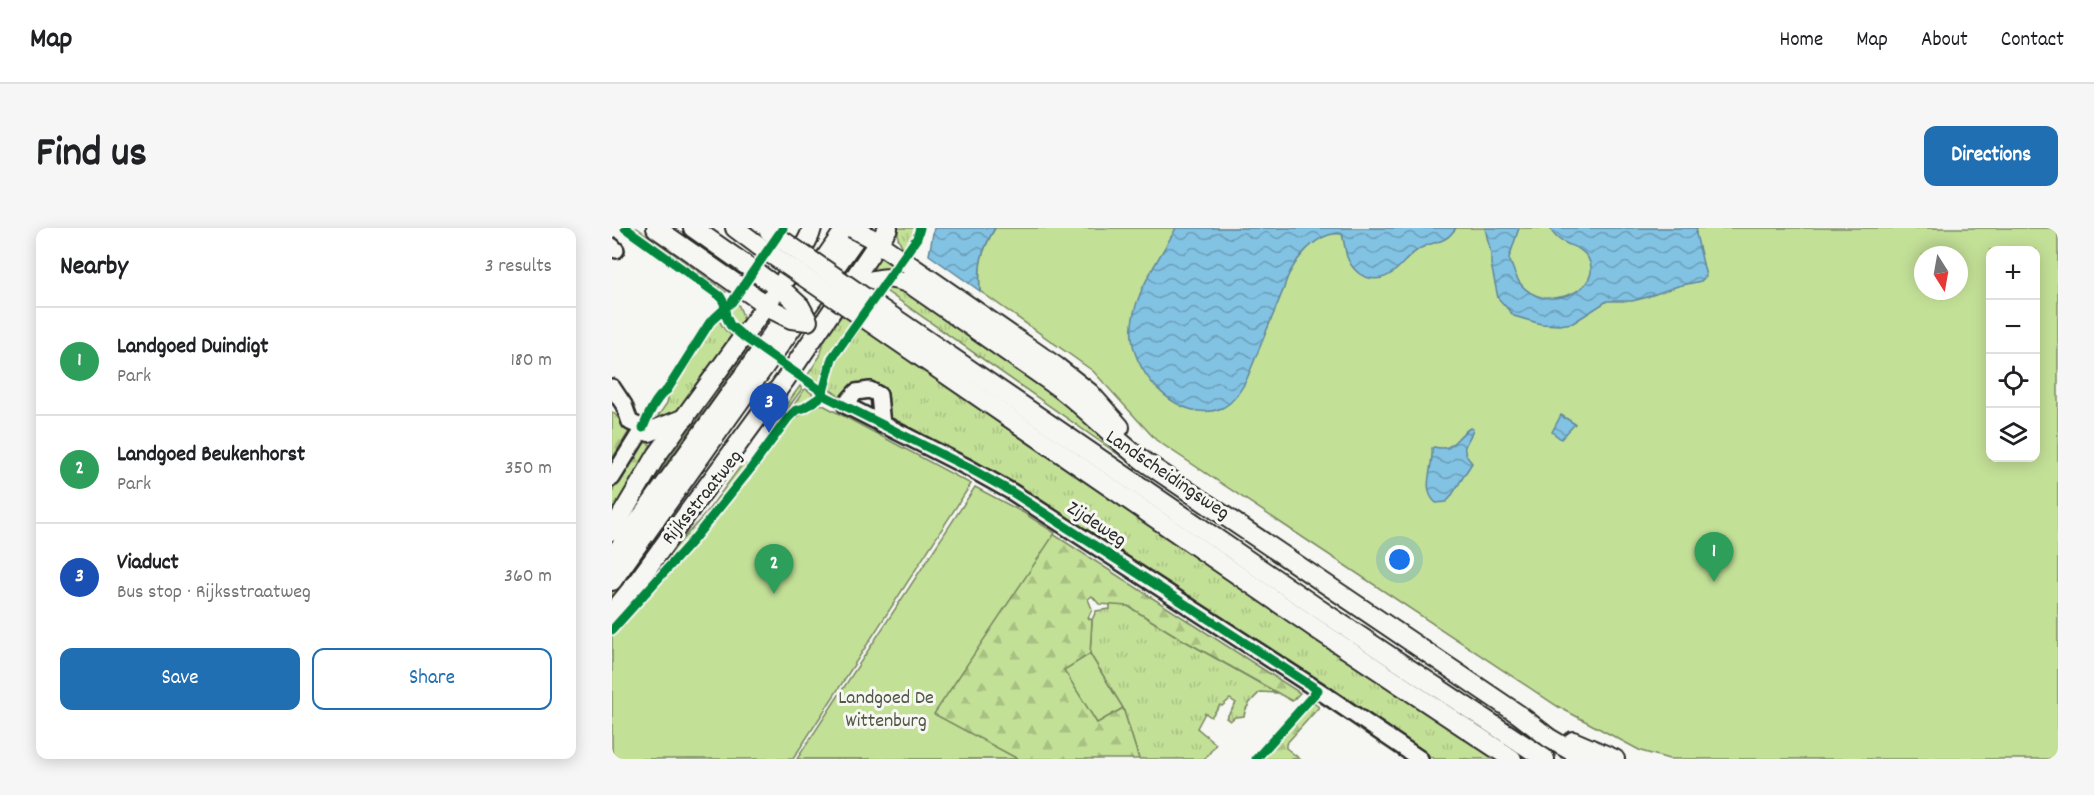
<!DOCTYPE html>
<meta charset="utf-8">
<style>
:root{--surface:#fff;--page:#f6f6f6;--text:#202124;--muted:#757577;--line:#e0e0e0;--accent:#1f6fb2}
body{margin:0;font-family:Dekko,sans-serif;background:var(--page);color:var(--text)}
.controls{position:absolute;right:18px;top:18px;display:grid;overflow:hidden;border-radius:12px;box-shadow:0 3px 15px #0003}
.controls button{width:54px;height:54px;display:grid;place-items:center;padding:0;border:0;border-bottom:2px solid var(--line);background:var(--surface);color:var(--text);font:30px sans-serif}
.compass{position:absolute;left:1302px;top:18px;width:54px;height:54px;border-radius:50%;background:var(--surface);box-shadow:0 3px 15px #0003;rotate:169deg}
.you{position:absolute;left:788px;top:332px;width:21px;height:21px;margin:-15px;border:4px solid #fff;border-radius:50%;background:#1a73e8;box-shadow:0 0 0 9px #1a73e833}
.badge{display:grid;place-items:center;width:39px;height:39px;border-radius:50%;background:var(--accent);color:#fff;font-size:20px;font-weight:700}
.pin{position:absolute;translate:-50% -50px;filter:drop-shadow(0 2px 3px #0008)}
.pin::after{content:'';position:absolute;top:32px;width:21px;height:18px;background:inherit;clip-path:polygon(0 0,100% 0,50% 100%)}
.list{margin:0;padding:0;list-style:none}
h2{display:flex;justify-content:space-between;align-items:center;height:78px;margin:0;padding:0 24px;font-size:26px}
h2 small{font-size:20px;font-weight:400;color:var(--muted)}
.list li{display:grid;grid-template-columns:39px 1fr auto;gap:18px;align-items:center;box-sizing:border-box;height:108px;padding:0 24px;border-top:2px solid var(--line)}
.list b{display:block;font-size:22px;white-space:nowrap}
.list p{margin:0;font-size:20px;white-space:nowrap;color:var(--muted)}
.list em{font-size:20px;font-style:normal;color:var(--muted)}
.actions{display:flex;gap:12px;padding:18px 24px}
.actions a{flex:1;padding:14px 0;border:2px solid var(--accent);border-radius:12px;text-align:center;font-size:21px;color:var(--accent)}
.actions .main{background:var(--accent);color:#fff}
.icon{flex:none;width:33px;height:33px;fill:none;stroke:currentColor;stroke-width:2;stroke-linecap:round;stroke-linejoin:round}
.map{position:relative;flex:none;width:1446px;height:531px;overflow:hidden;border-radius:12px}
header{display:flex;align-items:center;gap:36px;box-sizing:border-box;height:84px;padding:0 30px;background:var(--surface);border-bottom:2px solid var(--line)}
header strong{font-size:28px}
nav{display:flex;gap:33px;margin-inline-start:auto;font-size:21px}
.intro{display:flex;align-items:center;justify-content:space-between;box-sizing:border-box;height:144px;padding:0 36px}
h1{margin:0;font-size:42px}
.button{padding:15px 27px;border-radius:12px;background:var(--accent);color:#fff;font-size:21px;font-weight:700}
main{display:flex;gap:36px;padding:0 36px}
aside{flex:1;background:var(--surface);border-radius:12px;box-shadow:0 3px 15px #0003}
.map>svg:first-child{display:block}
</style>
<header>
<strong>Map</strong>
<nav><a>Home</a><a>Map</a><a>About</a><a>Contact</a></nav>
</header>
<div class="intro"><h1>Find us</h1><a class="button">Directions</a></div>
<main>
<aside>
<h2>Nearby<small>3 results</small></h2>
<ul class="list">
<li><span class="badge" style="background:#2e9e5b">1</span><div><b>Landgoed Duindigt</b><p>Park</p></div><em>180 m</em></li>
<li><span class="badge" style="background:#2e9e5b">2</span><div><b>Landgoed Beukenhorst</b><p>Park</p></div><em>350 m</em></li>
<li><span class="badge" style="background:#1a4fb4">3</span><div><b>Viaduct</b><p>Bus stop · Rijksstraatweg</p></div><em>360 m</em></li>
</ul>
<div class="actions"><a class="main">Save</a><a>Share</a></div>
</aside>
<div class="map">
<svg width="1446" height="531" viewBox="0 0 1446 531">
<defs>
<pattern id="grass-tufts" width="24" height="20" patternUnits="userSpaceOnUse" patternTransform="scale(1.5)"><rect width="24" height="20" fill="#c3e097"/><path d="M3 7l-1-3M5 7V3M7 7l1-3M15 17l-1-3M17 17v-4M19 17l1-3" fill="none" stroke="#a8c082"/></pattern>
<pattern id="forest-firs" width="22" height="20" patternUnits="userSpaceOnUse" patternTransform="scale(1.5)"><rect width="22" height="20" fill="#c3e097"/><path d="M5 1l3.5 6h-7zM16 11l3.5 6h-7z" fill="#a8c082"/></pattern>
<pattern id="water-waves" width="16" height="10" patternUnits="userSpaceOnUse" patternTransform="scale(1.5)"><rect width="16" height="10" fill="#82c2e3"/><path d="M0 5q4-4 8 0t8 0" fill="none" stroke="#6b9eb8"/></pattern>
</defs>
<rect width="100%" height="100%" fill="#f6f6f2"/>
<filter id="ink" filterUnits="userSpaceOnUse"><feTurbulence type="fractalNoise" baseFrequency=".0167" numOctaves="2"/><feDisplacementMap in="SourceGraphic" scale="12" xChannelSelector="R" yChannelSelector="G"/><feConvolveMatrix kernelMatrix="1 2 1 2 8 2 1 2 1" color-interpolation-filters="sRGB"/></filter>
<g filter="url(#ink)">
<g fill="url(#grass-tufts)" stroke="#778661" stroke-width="1.5">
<polygon points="18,0 25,0 114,64 112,67"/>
<polygon points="55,0 60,0 129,42 124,49"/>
<polygon points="286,0 305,0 303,9 292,22 286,10"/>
<polygon points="265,25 282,36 277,44 251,51"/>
<polygon points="285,57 434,157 522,233 520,236 274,63 278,58"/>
<path d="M 125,73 L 131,88 L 129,102 C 121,96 116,90 118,80 Z"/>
<polygon points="230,87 241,95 217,130 211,155 206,156 195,148 208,128 213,110"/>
<polygon points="106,91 113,102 124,111 93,143 62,189 42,194 55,175 58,162 102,94"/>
<path d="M 247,98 L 619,353 L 886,531 L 822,531 C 642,413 464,288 273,186 L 272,165 L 261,155 L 244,155 L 230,170 L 216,160 L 222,133 Z"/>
<polygon points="132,118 136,121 27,273 30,276 0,319 0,309 14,284"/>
<polygon points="188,158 190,161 160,202 157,200"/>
<polygon points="194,161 203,168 178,183 192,162"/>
<polygon points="131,235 137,238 85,302 0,397 0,389 94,285"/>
<polygon points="52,290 64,290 0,379 0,364"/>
<path d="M 498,376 L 516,378 L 566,409 L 665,465 L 648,464 C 641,471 633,478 632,488 L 623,489 L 618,493 L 614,490 L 624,475 L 618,471 L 610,478 L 608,477 L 599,489 L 593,485 L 585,500 L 604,516 L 593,531 L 527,531 L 511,480 L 478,426 L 480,392 L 484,383 L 498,381 Z"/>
</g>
<g fill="url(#forest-firs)" stroke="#778661" stroke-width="1.5">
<polygon points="0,184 19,200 0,231"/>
<polygon points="33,214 39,217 41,222 0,296 0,265 9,243 27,215"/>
<polygon points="413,288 688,465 680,473 566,409 516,378 487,376 480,368 476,371 480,381 476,390 480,392 478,426 453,442 485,495 511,480 527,531 192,531"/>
<polygon points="700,474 707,479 674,516 674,520 688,531 644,531 695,475"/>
</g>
<g fill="#c3e097" stroke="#778661" stroke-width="1.5" fill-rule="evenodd">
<path d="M 383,0 L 1446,0 L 1446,531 L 1057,531 L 1029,523 L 945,478 L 544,212 L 481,143 L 368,63 C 366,36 369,23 383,0 ZM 1378,22 L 1424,22 L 1424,230 L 1378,230 ZM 1311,27 L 1347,27 L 1347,63 L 1311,63 Z"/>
<polygon points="209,176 359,256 181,531 0,531 0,407 100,296 181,191"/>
<polygon points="363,259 412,285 443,305 322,486 406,531 185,531"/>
<polygon points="478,426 511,480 485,495 452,442"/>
</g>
<g fill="url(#water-waves)" stroke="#5f8699" stroke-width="1.5">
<path d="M 322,0 L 383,0 C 369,24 366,36 368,63 L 317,27 Z"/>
<path d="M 564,0 L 844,0 C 831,18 826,11 809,20 C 799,25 792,35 784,42 C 766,58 744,51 735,29 C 733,22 732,13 730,6 C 704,2 677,37 672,60 L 634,153 C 629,162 620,176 610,180 C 569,197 523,148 520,110 C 516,72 547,32 564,0 Z"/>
<path d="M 873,0 L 907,0 L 897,30 C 900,38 903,48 908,55 C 932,88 994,61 976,30 C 968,15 947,20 938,0 L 1085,0 L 1084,6 L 1094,48 L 1089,53 L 1066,58 L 1032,70 L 1020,73 L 995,73 L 961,95 L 947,97 L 929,96 L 902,88 L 886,70 L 879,36 L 879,26 Z"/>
<polygon points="949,187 963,196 949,211 940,204"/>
<path d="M 858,200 L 861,201 C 857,218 845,216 860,235 L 838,270 L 834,274 L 824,275 C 808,261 822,239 820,220 L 822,219 C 842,224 842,210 858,200 Z"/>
</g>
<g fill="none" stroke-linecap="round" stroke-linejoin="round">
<defs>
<g id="minor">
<polyline points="0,18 4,22"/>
<polyline points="0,159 12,177 18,194 31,200"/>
<polyline points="233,177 357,240 400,264 706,462 808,531"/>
<polyline points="240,180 237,172 244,164 258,162 267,167 270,197"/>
<polyline points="0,250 31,200"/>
</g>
<g id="major">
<polyline points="44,0 163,83"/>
<polyline points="81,0 175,66"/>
<polyline points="123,0 147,18"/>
<polyline points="257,9 445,139 478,165 508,199"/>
<path d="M 236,59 C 263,52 274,44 301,58 L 446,159 C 477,182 502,211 533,234 L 906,486 L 937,510 L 973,531"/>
<polyline points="265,78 713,385 933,531"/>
<polyline points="255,92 703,400 900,531"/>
<polyline points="37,204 73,190"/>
<path d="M 0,303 L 45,227 L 173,51 C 180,32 196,18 200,0"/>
<polyline points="0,330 141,134 234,0"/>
<polyline points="0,353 251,0"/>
<polyline points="0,385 22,358 173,152 276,0"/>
<polyline points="961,513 1003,531"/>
</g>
</defs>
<use href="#minor" stroke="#2b2b2b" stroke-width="20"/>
<use href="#major" stroke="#2b2b2b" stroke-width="22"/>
<use href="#minor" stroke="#f6f6f2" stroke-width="15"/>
<use href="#major" stroke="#f6f6f2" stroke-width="18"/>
<defs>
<g id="major-bridge">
<polyline points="240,0 257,9"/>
<polyline points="157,3 265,78"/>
<polyline points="147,18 255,92"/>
<polyline points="163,83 179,91 196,93 188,78 175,66"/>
</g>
</defs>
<use href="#major-bridge" stroke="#2b2b2b" stroke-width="22" stroke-linecap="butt"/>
<use href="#major-bridge" stroke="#f6f6f2" stroke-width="18"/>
<defs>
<g id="cycleway">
<polyline points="13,0 108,68 112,75 114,88 118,97 132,109 211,164 213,168 357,240 400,264 706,462 644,531"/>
<path d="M 31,200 C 36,187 43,170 55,162 L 98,94 L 120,74 L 171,0"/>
<polyline points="0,402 81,312 140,239 176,190 184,182 192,180 207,170 211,164 220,130 305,10 308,0"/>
</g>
</defs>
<use href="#cycleway" stroke="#f6f6f2" stroke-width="13"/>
<use href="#cycleway" stroke="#00873e" stroke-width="9"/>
</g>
</g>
<g text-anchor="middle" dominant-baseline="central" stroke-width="6" stroke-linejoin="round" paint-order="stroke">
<g font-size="20" fill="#2b2b2b" stroke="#f6f6f2">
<text transform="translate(555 248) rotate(34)">Landscheidingsweg</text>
<text transform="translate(91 270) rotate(-51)">Rijksstraatweg</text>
<text transform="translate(484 297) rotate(33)">Zijdeweg</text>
</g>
<g font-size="20" fill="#515846" stroke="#f6f6f2">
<text x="274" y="471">Landgoed De<tspan x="274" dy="23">Wittenburg</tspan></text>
</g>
</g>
</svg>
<div class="controls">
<button>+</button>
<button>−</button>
<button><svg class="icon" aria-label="locate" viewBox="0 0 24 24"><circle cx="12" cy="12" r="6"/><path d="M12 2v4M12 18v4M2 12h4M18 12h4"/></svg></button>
<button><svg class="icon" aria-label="layers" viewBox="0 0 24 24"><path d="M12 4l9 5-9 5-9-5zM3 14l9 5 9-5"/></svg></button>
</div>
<svg class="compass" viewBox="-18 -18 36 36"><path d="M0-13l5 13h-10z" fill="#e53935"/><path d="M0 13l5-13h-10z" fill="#757577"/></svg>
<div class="you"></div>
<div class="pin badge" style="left:1102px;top:354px;background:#2e9e5b">1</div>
<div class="pin badge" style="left:162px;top:366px;background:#2e9e5b">2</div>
<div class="pin badge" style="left:157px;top:205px;background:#1a4fb4">3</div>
</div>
</main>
